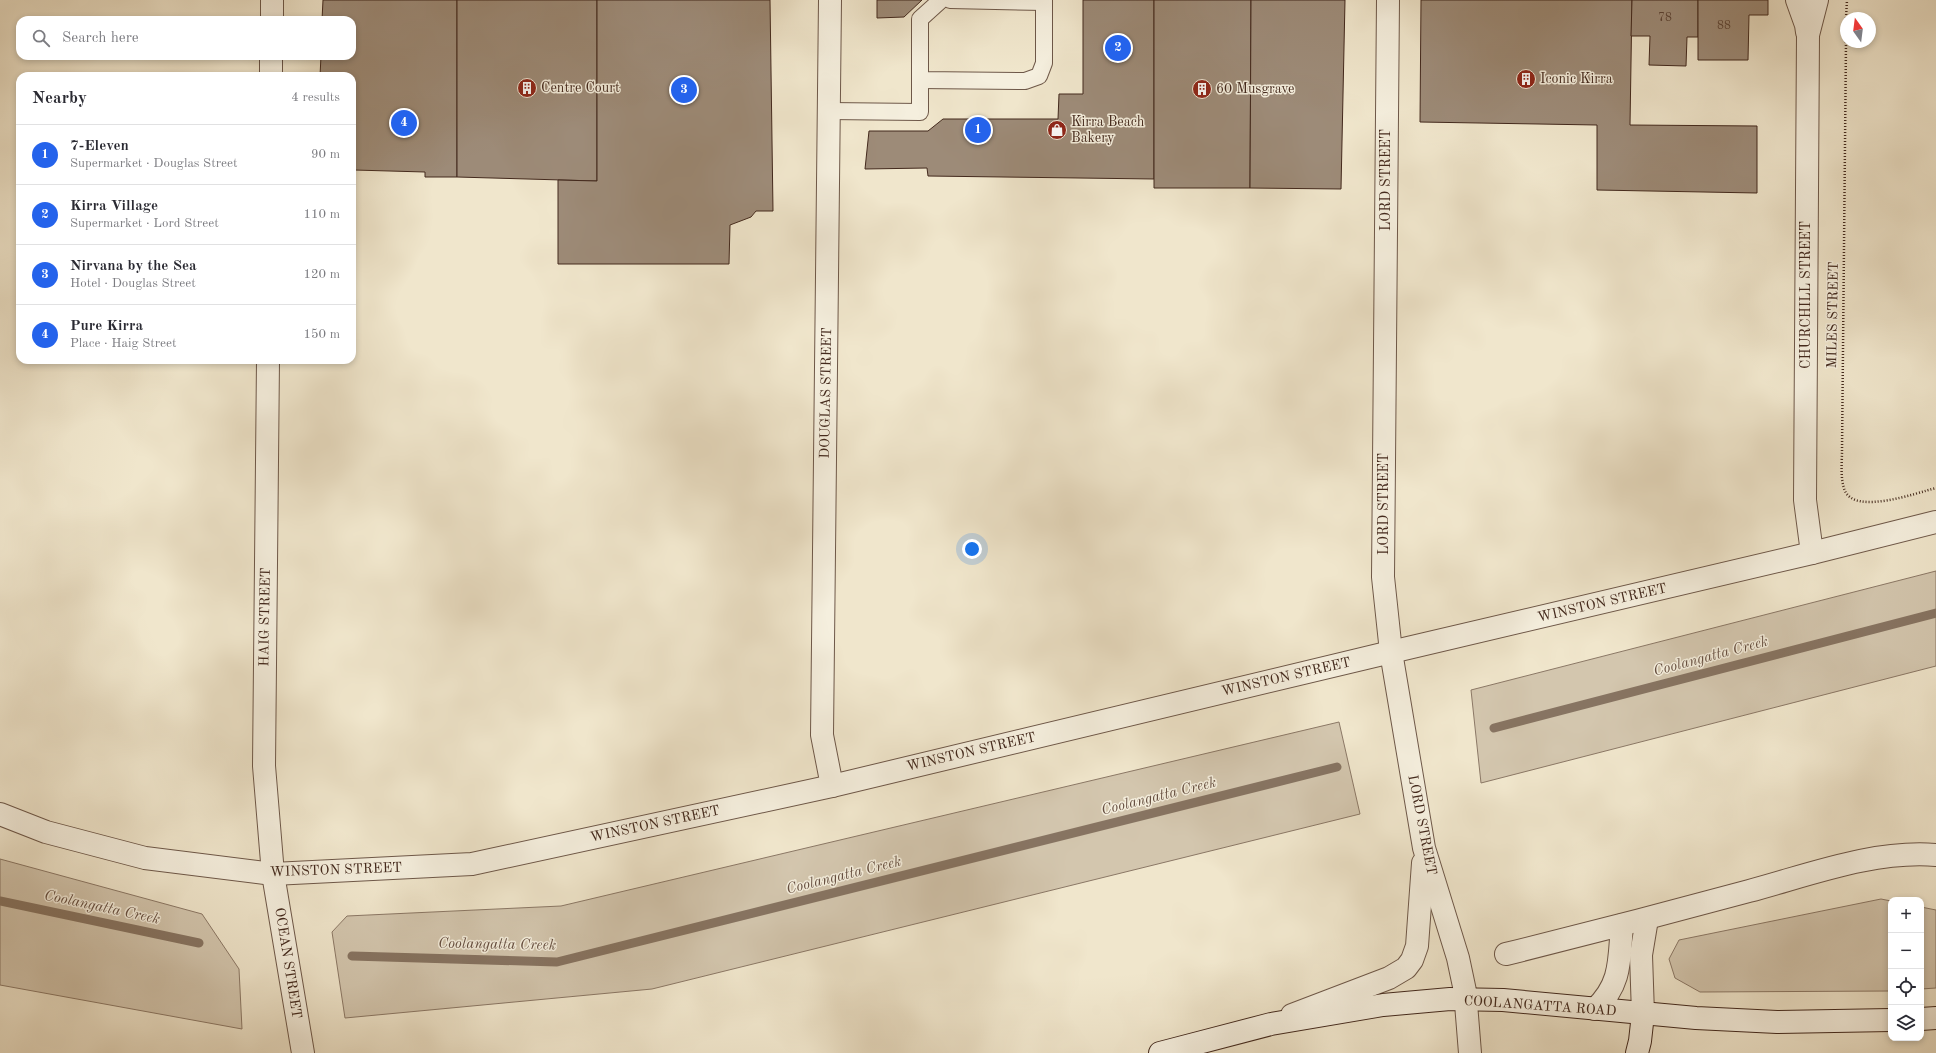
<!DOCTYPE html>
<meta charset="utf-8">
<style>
:root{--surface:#fff;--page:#f2f2f3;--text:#2b2b33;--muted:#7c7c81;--line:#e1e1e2;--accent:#2563eb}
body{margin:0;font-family:"Old Standard TT",serif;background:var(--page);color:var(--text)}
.controls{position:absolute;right:12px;bottom:12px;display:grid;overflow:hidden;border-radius:8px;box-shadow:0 2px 6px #0003}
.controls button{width:36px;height:36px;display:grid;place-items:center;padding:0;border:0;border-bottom:1px solid var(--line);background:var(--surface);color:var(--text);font:20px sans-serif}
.compass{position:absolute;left:1840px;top:12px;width:36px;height:36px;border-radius:50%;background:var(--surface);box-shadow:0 2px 6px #0003;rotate:346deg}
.you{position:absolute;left:972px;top:549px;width:14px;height:14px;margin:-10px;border:3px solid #fff;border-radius:50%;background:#1a73e8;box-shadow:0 0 0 6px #1a73e833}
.badge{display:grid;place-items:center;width:26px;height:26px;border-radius:50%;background:var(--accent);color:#fff;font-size:13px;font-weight:700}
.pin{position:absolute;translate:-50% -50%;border:2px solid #fff;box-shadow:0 1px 4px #0006}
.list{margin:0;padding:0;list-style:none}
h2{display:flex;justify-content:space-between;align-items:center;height:52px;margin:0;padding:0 16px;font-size:17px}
h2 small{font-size:13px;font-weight:400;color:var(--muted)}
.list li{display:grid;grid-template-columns:26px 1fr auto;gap:12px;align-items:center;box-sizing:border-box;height:60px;padding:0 16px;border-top:1px solid var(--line)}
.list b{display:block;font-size:15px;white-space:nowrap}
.list p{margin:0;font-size:13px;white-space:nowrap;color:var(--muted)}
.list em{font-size:13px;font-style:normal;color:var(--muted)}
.icon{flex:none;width:22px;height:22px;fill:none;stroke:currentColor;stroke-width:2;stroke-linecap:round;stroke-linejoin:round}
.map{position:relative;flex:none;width:1936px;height:1053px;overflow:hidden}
.search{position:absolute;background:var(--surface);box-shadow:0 2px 6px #0003;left:16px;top:16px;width:340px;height:44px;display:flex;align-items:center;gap:10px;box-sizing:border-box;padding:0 14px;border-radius:12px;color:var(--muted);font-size:15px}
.panel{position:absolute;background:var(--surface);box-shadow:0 2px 6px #0003;left:16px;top:72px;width:340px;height:292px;border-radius:12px}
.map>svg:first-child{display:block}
</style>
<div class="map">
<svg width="1936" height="1053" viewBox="0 0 1936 1053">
<rect width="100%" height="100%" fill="#f0e6cc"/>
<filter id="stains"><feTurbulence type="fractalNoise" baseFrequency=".005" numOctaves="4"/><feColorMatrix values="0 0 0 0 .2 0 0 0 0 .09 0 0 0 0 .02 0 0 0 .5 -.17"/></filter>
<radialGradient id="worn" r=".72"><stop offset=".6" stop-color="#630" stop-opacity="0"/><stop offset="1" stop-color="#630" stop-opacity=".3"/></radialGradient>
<g fill="#d3c6ae" stroke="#8b7866">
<polygon points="1936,571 1936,666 1481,783 1471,690"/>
<polygon points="1339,722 1360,814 652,989 345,1018 332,932 347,916 561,906"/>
<polygon points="0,859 202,914 239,969 242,1029 0,985"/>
<polygon points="1881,899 1891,901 1891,991 1700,992 1675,978 1669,959 1679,940"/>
<polygon points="1921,907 1936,910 1936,988 1921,989"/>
</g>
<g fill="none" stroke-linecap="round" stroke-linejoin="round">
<g stroke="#877462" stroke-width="9">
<polyline points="1494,728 1936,613"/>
<polyline points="0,901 199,943"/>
<polyline points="352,956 557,962 1337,767"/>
</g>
</g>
<g fill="#9d8b78" stroke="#43291d">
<polygon points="323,0 457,0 457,177 425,177 425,172 354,170 354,178 352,178 352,76 320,76 321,56 352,56 352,20 322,20"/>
<polygon points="457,0 597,0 597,181 457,177"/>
<polygon points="597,0 770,0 773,211 756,211 751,217 730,225 729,264 558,264 558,180 597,181"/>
<polygon points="877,0 922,0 904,17 877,18"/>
<polygon points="1083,0 1154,0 1154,179 928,176 927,168 865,169 869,131 928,131 943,119 1058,119 1059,94 1083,94"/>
<polygon points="1154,0 1251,0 1250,188 1154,188"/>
<polygon points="1251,0 1345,0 1341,189 1250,188"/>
<polygon points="1421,0 1632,0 1630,125 1757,126 1757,193 1597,190 1597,125 1420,122"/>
<polygon points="1632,0 1698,0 1698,37 1687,37 1686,66 1649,65 1650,36 1631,36"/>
<polygon points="1698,0 1768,0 1768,15 1749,15 1748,60 1698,60"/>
</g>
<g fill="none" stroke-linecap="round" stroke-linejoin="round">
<defs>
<g id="lane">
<polyline points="941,0 920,19 920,80 1025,81 1039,76 1044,63 1044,0"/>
<polyline points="950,0 1044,2"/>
<polyline points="829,111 920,112 920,80"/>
</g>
<g id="street">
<polyline points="830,0 822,735 832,786"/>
<polyline points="1388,0 1383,577 1391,652 1424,848 1458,958 1465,991 1470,1053"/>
<polyline points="1797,0 1806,25 1807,32"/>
<polyline points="272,20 272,0"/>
<polyline points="271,76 271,56"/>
<polyline points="268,360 264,766 273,874 303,1053"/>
<polyline points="1812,553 1805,500 1808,35 1817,0"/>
<polyline points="0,814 46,832 145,858 273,874 472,864 832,786 1391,652 1812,553 1936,522"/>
<path d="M 1506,954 C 1587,934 1668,913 1749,891 C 1809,875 1873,850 1936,855"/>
<path d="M 1595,1009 C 1622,984 1619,959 1622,925"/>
<polyline points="1643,1014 1641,955 1647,919"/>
<polyline points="1292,1015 1389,978 1406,968 1412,960 1417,946 1423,863"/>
</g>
<g id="secondary">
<polyline points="1921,1019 1936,1018"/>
<polyline points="1160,1053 1271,1024 1383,1005 1450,999 1503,1000 1696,1018 1777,1022 1891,1020"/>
<polyline points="1637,1053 1640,1041 1643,1014"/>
</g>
</defs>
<use href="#lane" stroke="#6e5849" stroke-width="18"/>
<use href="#street" stroke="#6e5849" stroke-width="24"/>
<use href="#secondary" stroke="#43291d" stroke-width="24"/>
<g stroke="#43291d" stroke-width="2.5" stroke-dasharray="1 2" stroke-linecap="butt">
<polyline points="1846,18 1847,0"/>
<path d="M 1846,42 L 1842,451 C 1842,463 1840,479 1845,491 C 1856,515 1916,493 1936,488"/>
</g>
<use href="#lane" stroke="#f5efde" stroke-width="16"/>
<use href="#street" stroke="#f5efde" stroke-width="22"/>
<use href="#secondary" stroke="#f5efde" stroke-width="22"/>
</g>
<defs>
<symbol id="building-disc" viewBox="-11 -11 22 22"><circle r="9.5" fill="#8f2418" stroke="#f5efde"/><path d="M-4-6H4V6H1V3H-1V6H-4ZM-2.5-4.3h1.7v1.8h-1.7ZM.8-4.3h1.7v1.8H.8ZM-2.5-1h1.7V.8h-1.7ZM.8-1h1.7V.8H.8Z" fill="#fff"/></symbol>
<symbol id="shop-disc" viewBox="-11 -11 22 22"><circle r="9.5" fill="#8f2418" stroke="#f5efde"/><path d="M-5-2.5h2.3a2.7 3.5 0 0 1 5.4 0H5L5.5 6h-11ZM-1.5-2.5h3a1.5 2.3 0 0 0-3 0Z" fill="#fff"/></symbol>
</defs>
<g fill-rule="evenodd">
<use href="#building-disc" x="1515" y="68" width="22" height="22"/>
<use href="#building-disc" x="516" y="77" width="22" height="22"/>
<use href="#building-disc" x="1191" y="78" width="22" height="22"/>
<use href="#shop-disc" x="1046" y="119" width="22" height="22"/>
</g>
<g text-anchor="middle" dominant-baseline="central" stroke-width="3" stroke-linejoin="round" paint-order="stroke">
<g font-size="12" fill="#5a4234">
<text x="1665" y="18">78</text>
<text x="1724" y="26">88</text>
</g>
<g font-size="14" fill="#43291d" stroke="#f5efde" text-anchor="start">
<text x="1540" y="79">Iconic Kirra</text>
<text x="541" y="88">Centre Court</text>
<text x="1216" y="89">60 Musgrave</text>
<text x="1071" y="122">Kirra Beach<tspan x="1071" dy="16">Bakery</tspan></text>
</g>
<g font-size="14" fill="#43291d" stroke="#f5efde">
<text transform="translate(1386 180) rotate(-90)">LORD STREET</text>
<text transform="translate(1806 295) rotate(-90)">CHURCHILL STREET</text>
<text transform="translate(1833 315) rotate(-89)">MILES STREET</text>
<text transform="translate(826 393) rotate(-89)">DOUGLAS STREET</text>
<text transform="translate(1384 504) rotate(-90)">LORD STREET</text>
<text transform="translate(1602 603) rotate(-13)">WINSTON STREET</text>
<text transform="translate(265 617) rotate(-89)">HAIG STREET</text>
<text transform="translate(1286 677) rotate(-13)">WINSTON STREET</text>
<text transform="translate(971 752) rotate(-13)">WINSTON STREET</text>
<text transform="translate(655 824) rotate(-12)">WINSTON STREET</text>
<text transform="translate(1422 825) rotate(79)">LORD STREET</text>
<text transform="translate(336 870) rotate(-2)">WINSTON STREET</text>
<text transform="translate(288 963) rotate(81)">OCEAN STREET</text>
<text transform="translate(1540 1006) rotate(4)">COOLANGATTA ROAD</text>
</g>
<g font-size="15" font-style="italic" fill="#654e40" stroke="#f5efde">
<text transform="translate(1711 657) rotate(-15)">Coolangatta Creek</text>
<text transform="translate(1159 797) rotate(-14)">Coolangatta Creek</text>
<text transform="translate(844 876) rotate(-14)">Coolangatta Creek</text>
<text transform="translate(102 908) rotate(12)">Coolangatta Creek</text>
<text transform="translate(497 945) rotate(1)">Coolangatta Creek</text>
</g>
</g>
<rect width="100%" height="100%" filter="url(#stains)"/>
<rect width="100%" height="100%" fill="url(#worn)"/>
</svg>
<div class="controls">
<button>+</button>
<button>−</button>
<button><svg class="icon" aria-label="locate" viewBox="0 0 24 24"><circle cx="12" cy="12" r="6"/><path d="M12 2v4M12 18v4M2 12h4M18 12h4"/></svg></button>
<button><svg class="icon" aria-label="layers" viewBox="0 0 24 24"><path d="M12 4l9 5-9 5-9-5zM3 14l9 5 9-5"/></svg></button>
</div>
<svg class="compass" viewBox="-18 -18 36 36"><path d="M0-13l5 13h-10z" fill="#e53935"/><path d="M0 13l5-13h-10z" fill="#7c7c81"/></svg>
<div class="you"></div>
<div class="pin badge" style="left:978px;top:130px">1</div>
<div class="pin badge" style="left:1118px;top:48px">2</div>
<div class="pin badge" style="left:684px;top:90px">3</div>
<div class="pin badge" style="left:404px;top:123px">4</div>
<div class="search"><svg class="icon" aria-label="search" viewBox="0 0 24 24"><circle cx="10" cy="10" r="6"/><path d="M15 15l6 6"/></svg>Search here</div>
<section class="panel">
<h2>Nearby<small>4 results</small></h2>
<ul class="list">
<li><span class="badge">1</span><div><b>7-Eleven</b><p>Supermarket · Douglas Street</p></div><em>90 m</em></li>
<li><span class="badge">2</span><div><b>Kirra Village</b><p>Supermarket · Lord Street</p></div><em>110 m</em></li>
<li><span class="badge">3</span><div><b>Nirvana by the Sea</b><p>Hotel · Douglas Street</p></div><em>120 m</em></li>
<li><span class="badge">4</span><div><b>Pure Kirra</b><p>Place · Haig Street</p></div><em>150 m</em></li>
</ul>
</section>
</div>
